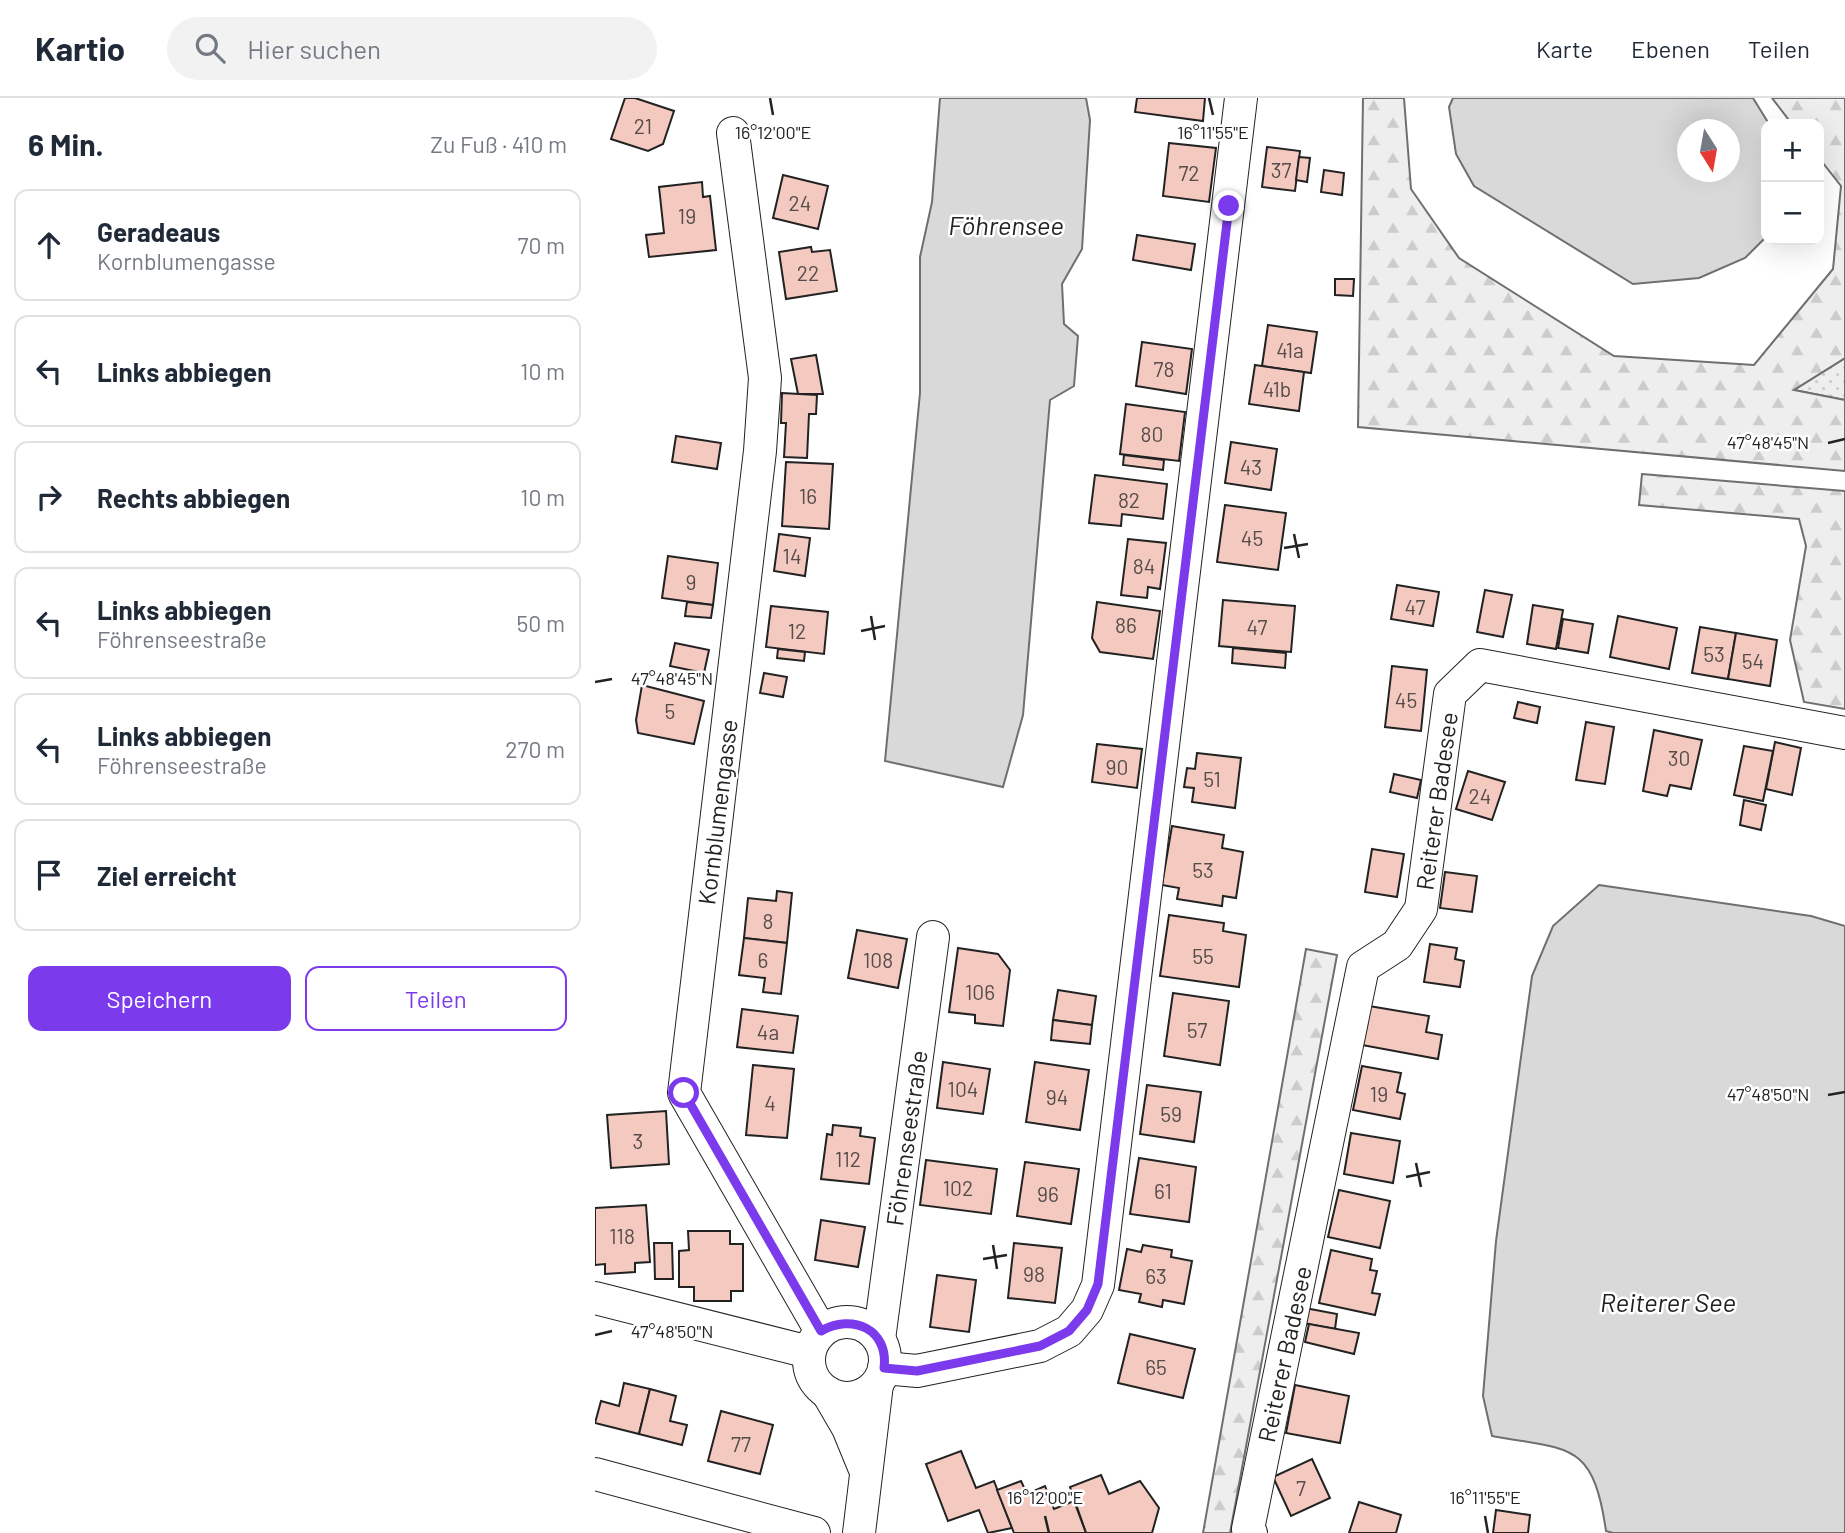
<!DOCTYPE html>
<html lang="de">
<meta charset="utf-8">
<style>
:root{--surface:#fff;--page:#f2f2f3;--text:#1f2937;--muted:#747a83;--line:#e0e1e3;--accent:#7c3aed}
body{margin:0;font-family:Barlow,sans-serif;background:var(--page);color:var(--text)}
.controls{position:absolute;right:21px;top:21px;display:grid;overflow:hidden;border-radius:14px;box-shadow:0 7px 28px #0002}
.controls button{width:63px;height:63px;display:grid;place-items:center;padding:0;border:0;border-bottom:2px solid var(--line);background:var(--surface);color:var(--text);font:35px sans-serif}
.compass{position:absolute;left:1082px;top:21px;width:63px;height:63px;border-radius:50%;background:var(--surface);box-shadow:0 7px 28px #0002;rotate:169deg}
.stop{position:absolute;width:21px;height:21px;margin:-16px;border:5px solid #7c3aed;border-radius:50%;background:#fff}
.stop.end{background:#7c3aed;border-color:#fff;box-shadow:0 2px 7px #0008}
.list{margin:0;padding:0;list-style:none}
h2{display:flex;justify-content:space-between;align-items:center;height:91px;margin:0;padding:0 28px;font-size:30px}
h2 small{font-size:23px;font-weight:400;color:var(--muted)}
.list li{display:grid;grid-template-columns:46px 1fr auto;gap:21px;align-items:center;box-sizing:border-box;height:112px;margin:0 14px 14px;padding:0 14px;border:2px solid var(--line);border-radius:14px}
.list b{display:block;font-size:26px;white-space:nowrap}
.list p{margin:0;font-size:23px;white-space:nowrap;color:var(--muted)}
.list em{font-size:23px;font-style:normal;color:var(--muted)}
.actions{display:flex;gap:14px;padding:21px 28px}
.actions a{flex:1;padding:16px 0;border:2px solid var(--accent);border-radius:14px;text-align:center;font-size:24px;color:var(--accent)}
.actions .main{background:var(--accent);color:#fff}
.icon{flex:none;width:38px;height:38px;fill:none;stroke:currentColor;stroke-width:2;stroke-linecap:round;stroke-linejoin:round}
.map{position:relative;flex:none;width:1250px;height:1435px;overflow:hidden}
header{display:flex;align-items:center;gap:42px;box-sizing:border-box;height:98px;padding:0 35px;background:var(--surface);border-bottom:2px solid var(--line)}
header strong{font-size:33px}
nav{display:flex;gap:38px;margin-inline-start:auto;font-size:24px}
.search{width:490px;height:63px;background:var(--page);display:flex;align-items:center;gap:18px;box-sizing:border-box;padding:0 24px;border-radius:38px;color:var(--muted);font-size:26px}
main{display:flex}
aside{flex:1;background:var(--surface)}
.map>svg:first-child{display:block}
</style>
<header>
<strong>Kartio</strong>
<div class="search"><svg class="icon" aria-label="search" viewBox="0 0 24 24"><circle cx="10" cy="10" r="6"/><path d="M15 15l6 6"/></svg>Hier suchen</div>
<nav><a>Karte</a><a>Ebenen</a><a>Teilen</a></nav>
</header>
<main>
<aside>
<h2>6 Min.<small>Zu Fuß · 410 m</small></h2>
<ul class="list">
<li><svg class="icon" aria-label="ahead" viewBox="0 0 24 24"><path d="M12 20V5M6 11l6-6 6 6"/></svg><div><b>Geradeaus</b><p>Kornblumengasse</p></div><em>70 m</em></li>
<li><svg class="icon" aria-label="left" viewBox="0 0 24 24"><path d="M17 20v-9H6M10 6l-5 5 5 5"/></svg><div><b>Links abbiegen</b></div><em>10 m</em></li>
<li><svg class="icon" aria-label="right" viewBox="0 0 24 24"><path d="M7 20v-9h11M14 6l5 5-5 5"/></svg><div><b>Rechts abbiegen</b></div><em>10 m</em></li>
<li><svg class="icon" aria-label="left" viewBox="0 0 24 24"><path d="M17 20v-9H6M10 6l-5 5 5 5"/></svg><div><b>Links abbiegen</b><p>Föhrenseestraße</p></div><em>50 m</em></li>
<li><svg class="icon" aria-label="left" viewBox="0 0 24 24"><path d="M17 20v-9H6M10 6l-5 5 5 5"/></svg><div><b>Links abbiegen</b><p>Föhrenseestraße</p></div><em>270 m</em></li>
<li><svg class="icon" aria-label="arrive" viewBox="0 0 24 24"><path d="M6 21V4h12l-3 4 3 4H6"/></svg><div><b>Ziel erreicht</b></div></li>
</ul>
<div class="actions"><a class="main">Speichern</a><a>Teilen</a></div>
</aside>
<div class="map">
<svg width="1250" height="1435" viewBox="0 0 1250 1435">
<defs>
<pattern id="grass-dots" width="8" height="8" patternUnits="userSpaceOnUse" patternTransform="scale(1.75)"><rect width="8" height="8" fill="#eee"/><path d="M2 2h.1M6 6h.1" fill="none" stroke="#ccc" stroke-width="1.8" stroke-linecap="round"/></pattern>
<pattern id="forest-firs" width="22" height="20" patternUnits="userSpaceOnUse" patternTransform="scale(1.75)"><rect width="22" height="20" fill="#eee"/><path d="M5 1l3.5 6h-7zM16 11l3.5 6h-7z" fill="#ccc"/></pattern>
</defs>
<rect width="100%" height="100%" fill="#fff"/>
<polygon fill="url(#grass-dots)" stroke="#6f6f6f" stroke-width="2" points="1250,260 1250,302 1199,292"/>
<g fill="url(#forest-firs)" stroke="#6f6f6f" stroke-width="2">
<polygon points="768,0 809,0 816,91 864,160 1019,258 1159,267 1238,171 1246,88 1224,60 1224,26 1197,26 1177,0 1250,0 1250,260 1199,292 1250,302 1250,373 763,329"/>
<polygon points="1047,376 1250,393 1250,611 1209,604 1195,542 1211,448 1204,421 1044,407"/>
<polygon points="711,851 742,857 635,1435 608,1435"/>
</g>
<g fill="#d9d9d9" stroke="#6f6f6f" stroke-width="2" fill-rule="evenodd">
<polygon points="345,0 491,0 495,22 487,151 467,186 469,226 483,238 479,288 455,302 428,617 408,689 290,663 325,295 325,159 337,104"/>
<path d="M 858,0 L 1158,0 L 1174,26 L 1171,26 L 1171,139 L 1150,160 L 1104,180 L 1038,186 L 879,88 L 861,56 L 854,9 ZM 1092,32 L 1134,32 L 1134,74 L 1092,74 Z"/>
<path d="M 1004,787 L 1216,818 L 1250,828 L 1250,1435 L 1018,1435 L 1011,1433 C 998,1343 975,1352 897,1338 L 888,1298 L 901,1143 L 937,878 L 958,828 Z"/>
</g>
<g fill="#f3c9c0" stroke="#222" stroke-width="2">
<polygon points="30,0 40,0 79,13 68,46 53,53 16,41"/>
<polygon points="542,0 610,0 608,23 540,14"/>
<polygon points="574,45 621,50 614,104 568,98"/>
<polygon points="672,49 705,53 700,93 667,89"/>
<polygon points="704,59 715,60 712,84 701,82"/>
<polygon points="729,72 749,75 747,97 726,94"/>
<polygon points="188,77 233,88 223,131 178,120"/>
<polygon points="107,84 108,99 115,98 121,152 54,159 51,137 69,135 64,89"/>
<polygon points="542,137 600,146 596,172 538,162"/>
<polygon points="216,149 217,154 235,152 242,193 191,201 184,154"/>
<polygon points="740,181 759,181 758,198 740,197"/>
<polygon points="673,227 722,234 716,275 667,268"/>
<polygon points="547,244 597,251 591,296 541,288"/>
<polygon points="221,257 228,296 203,296 196,261"/>
<polygon points="660,267 709,274 704,313 654,306"/>
<polygon points="187,295 222,297 221,316 214,316 212,360 189,359 191,325 186,325"/>
<polygon points="531,306 590,314 584,363 525,356"/>
<polygon points="81,338 126,345 122,371 77,364"/>
<polygon points="636,344 682,351 676,392 630,385"/>
<polygon points="529,357 569,362 568,372 528,367"/>
<polygon points="191,364 238,366 234,431 187,428"/>
<polygon points="500,377 572,386 568,421 527,416 526,428 494,425"/>
<polygon points="630,407 691,415 683,472 622,464"/>
<polygon points="184,436 215,440 210,478 179,473"/>
<polygon points="533,441 571,445 565,491 553,489 552,500 526,497"/>
<polygon points="73,458 123,465 118,507 67,500"/>
<polygon points="802,487 844,494 838,528 796,521"/>
<polygon points="890,492 917,497 908,539 882,534"/>
<polygon points="628,502 700,508 696,554 624,548"/>
<polygon points="92,504 118,507 116,520 90,518"/>
<polygon points="502,504 565,513 558,561 505,554 497,540"/>
<polygon points="938,507 968,512 961,551 932,546"/>
<polygon points="176,508 233,514 229,556 171,549"/>
<polygon points="1023,518 1082,530 1074,571 1015,559"/>
<polygon points="968,521 998,526 993,555 963,550"/>
<polygon points="1105,529 1141,535 1133,581 1097,575"/>
<polygon points="1141,535 1182,542 1175,588 1133,581"/>
<polygon points="80,545 114,552 109,575 75,568"/>
<polygon points="638,550 691,555 690,570 637,565"/>
<polygon points="183,551 210,554 209,563 182,560"/>
<polygon points="797,568 832,572 826,633 790,629"/>
<polygon points="169,575 192,579 188,599 165,595"/>
<polygon points="47,587 109,603 99,646 43,635 41,622"/>
<polygon points="923,604 945,609 942,625 919,620"/>
<polygon points="991,624 1019,629 1010,686 981,682"/>
<polygon points="1059,632 1107,642 1096,691 1075,687 1072,698 1048,693"/>
<polygon points="1180,644 1206,650 1197,697 1171,691"/>
<polygon points="502,646 547,651 542,690 497,684"/>
<polygon points="1149,648 1178,653 1168,703 1139,697"/>
<polygon points="602,655 646,660 640,710 597,704 599,690 589,689 592,670 600,671"/>
<polygon points="873,673 910,684 897,722 861,711"/>
<polygon points="799,676 826,682 822,700 795,694"/>
<polygon points="1149,702 1171,707 1166,732 1145,727"/>
<polygon points="577,728 629,737 627,750 648,754 641,800 628,798 627,808 582,801 584,790 567,787"/>
<polygon points="777,751 809,756 802,799 770,794"/>
<polygon points="850,774 882,778 877,814 845,810"/>
<polygon points="182,793 197,795 192,845 149,840 153,800 181,803"/>
<polygon points="574,817 629,825 628,833 651,837 644,889 565,878"/>
<polygon points="262,832 312,841 303,890 253,880"/>
<polygon points="149,840 192,845 186,896 168,894 170,880 144,877"/>
<polygon points="835,846 862,850 860,861 869,863 865,889 829,884"/>
<polygon points="363,850 403,856 415,872 408,928 380,925 380,917 354,914"/>
<polygon points="463,892 501,898 497,927 458,922"/>
<polygon points="578,895 634,903 625,967 569,958"/>
<polygon points="774,908 834,918 831,934 847,937 843,961 767,947"/>
<polygon points="147,911 203,918 198,955 142,949"/>
<polygon points="458,922 497,927 495,946 456,942"/>
<polygon points="348,964 395,971 388,1016 342,1010"/>
<polygon points="440,964 494,972 485,1032 431,1024"/>
<polygon points="158,967 199,971 192,1040 151,1037"/>
<polygon points="767,968 806,975 802,994 810,996 805,1021 758,1012"/>
<polygon points="552,987 606,994 599,1044 545,1036"/>
<polygon points="71,1013 74,1066 16,1070 12,1017"/>
<polygon points="238,1027 266,1030 265,1038 280,1040 274,1086 226,1081 232,1036 237,1037"/>
<polygon points="756,1035 805,1043 798,1085 749,1076"/>
<polygon points="544,1060 601,1069 594,1124 535,1116"/>
<polygon points="331,1062 402,1071 396,1116 325,1107"/>
<polygon points="430,1064 484,1071 476,1126 422,1118"/>
<polygon points="744,1092 795,1103 785,1150 733,1139"/>
<polygon points="51,1107 55,1164 40,1165 40,1174 10,1176 10,1166 0,1167 0,1110"/>
<polygon points="226,1122 270,1129 263,1169 220,1162"/>
<polygon points="93,1133 135,1133 135,1146 148,1146 148,1193 136,1193 136,1203 99,1203 99,1189 84,1189 84,1153 94,1152"/>
<polygon points="59,1145 77,1145 78,1181 60,1181"/>
<polygon points="419,1145 467,1150 460,1205 413,1200"/>
<polygon points="548,1147 577,1152 576,1159 597,1163 589,1206 568,1202 567,1209 544,1204 546,1196 524,1192 532,1151 546,1154"/>
<polygon points="736,1152 777,1161 775,1172 782,1173 777,1195 785,1196 780,1217 724,1205"/>
<polygon points="342,1177 381,1182 374,1234 335,1229"/>
<polygon points="710,1210 742,1216 740,1231 707,1225"/>
<polygon points="714,1226 764,1235 759,1256 710,1244"/>
<polygon points="535,1236 600,1251 588,1300 523,1285"/>
<polygon points="29,1285 55,1291 44,1336 0,1325 6,1303 24,1308"/>
<polygon points="700,1287 754,1298 745,1345 691,1335"/>
<polygon points="55,1291 81,1298 75,1323 92,1327 87,1347 44,1336"/>
<polygon points="126,1313 178,1327 165,1376 113,1363"/>
<polygon points="366,1353 381,1390 399,1383 417,1430 393,1435 384,1412 353,1423 331,1366"/>
<polygon points="717,1361 735,1400 696,1418 678,1379"/>
<polygon points="506,1377 514,1396 545,1383 564,1410 557,1435 491,1435 475,1389"/>
<polygon points="426,1383 432,1396 450,1388 459,1411 479,1403 491,1435 419,1435 402,1392"/>
<polygon points="764,1404 806,1417 801,1435 754,1435"/>
<polygon points="901,1412 935,1417 933,1435 898,1435"/>
</g>
<g fill="none" stroke-linecap="round" stroke-linejoin="round">
<defs>
<g id="minor">
<polyline points="138,35 170,280 165,353 89,995 226,1233"/>
<polyline points="0,1200 214,1254"/>
<circle cx="252" cy="1262" r="38"/>
<polyline points="284,1241 338,839"/>
<polyline points="289,1270 322,1273 445,1248 474,1233 492,1212 503,1187 646,0"/>
<polyline points="232,1294 253,1330 269,1369"/>
<polyline points="0,1376 219,1435"/>
<polyline points="264,1435 282,1286"/>
<polyline points="656,1435 653,1431 768,869 802,847 826,811 855,596 885,567 1250,635"/>
</g>
</defs>
<use href="#minor" stroke="#222" stroke-width="34"/>
<use href="#minor" stroke="#fff" stroke-width="32"/>
</g>
<g fill="none" stroke-linecap="round" stroke-linejoin="round">
<path stroke="#7c3aed" stroke-width="9" d="M 89,995 L 226,1233 C 257,1215 294,1231 289,1270 L 322,1273 L 445,1248 L 474,1233 L 492,1212 L 503,1186 L 634,108"/>
</g>
<path fill="none" stroke="#222" stroke-width="2.5" d="M 175,0 L 178,17M 614,0 L 618,17M 1233,345 L 1250,341M 699,436 L 704,460M 689,450 L 713,446M 276,518 L 280,542M 266,533 L 290,528M 0,584 L 17,581M 1233,997 L 1250,994M 821,1065 L 826,1089M 811,1079 L 835,1074M 398,1147 L 402,1171M 388,1161 L 412,1157M 0,1237 L 17,1233M 450,1418 L 454,1435M 890,1418 L 893,1435"/>
<g text-anchor="middle" dominant-baseline="central" stroke-width="5" stroke-linejoin="round" paint-order="stroke">
<g font-size="21" fill="#564c4a">
<text x="48" y="27">21</text>
<text x="686" y="71">37</text>
<text x="594" y="74">72</text>
<text x="205" y="104">24</text>
<text x="92" y="117">19</text>
<text x="213" y="174">22</text>
<text x="695" y="251">41a</text>
<text x="569" y="270">78</text>
<text x="682" y="290">41b</text>
<text x="557" y="335">80</text>
<text x="656" y="368">43</text>
<text x="213" y="397">16</text>
<text x="534" y="401">82</text>
<text x="657" y="439">45</text>
<text x="197" y="457">14</text>
<text x="549" y="467">84</text>
<text x="96" y="483">9</text>
<text x="820" y="508">47</text>
<text x="531" y="526">86</text>
<text x="662" y="528">47</text>
<text x="202" y="532">12</text>
<text x="1119" y="555">53</text>
<text x="1158" y="562">54</text>
<text x="811" y="601">45</text>
<text x="75" y="612">5</text>
<text x="1084" y="659">30</text>
<text x="522" y="668">90</text>
<text x="617" y="680">51</text>
<text x="885" y="697">24</text>
<text x="608" y="771">53</text>
<text x="173" y="822">8</text>
<text x="608" y="857">55</text>
<text x="168" y="861">6</text>
<text x="283" y="861">108</text>
<text x="385" y="893">106</text>
<text x="602" y="931">57</text>
<text x="173" y="933">4a</text>
<text x="368" y="990">104</text>
<text x="784" y="995">19</text>
<text x="462" y="998">94</text>
<text x="175" y="1004">4</text>
<text x="576" y="1015">59</text>
<text x="43" y="1042">3</text>
<text x="253" y="1060">112</text>
<text x="363" y="1089">102</text>
<text x="568" y="1092">61</text>
<text x="453" y="1095">96</text>
<text x="27" y="1137">118</text>
<text x="439" y="1175">98</text>
<text x="561" y="1177">63</text>
<text x="561" y="1268">65</text>
<text x="146" y="1345">77</text>
<text x="706" y="1389">7</text>
</g>
<g font-size="24" fill="#222" stroke="#fff">
<text transform="translate(841 703) rotate(-82)">Reiterer Badesee</text>
<text transform="translate(122 714) rotate(-83)">Kornblumengasse</text>
<text transform="translate(311 1040) rotate(-82)">Föhrenseestraße</text>
<text transform="translate(689 1256) rotate(-78)">Reiterer Badesee</text>
</g>
<g font-size="26" font-style="italic" fill="#222" stroke="#fff">
<text x="411" y="126">Föhrensee</text>
<text x="1073" y="1203">Reiterer See</text>
</g>
</g>
<g font-size="18" text-anchor="middle" fill="#222" stroke="#fff" stroke-width="5" stroke-linejoin="round" paint-order="stroke">
<text x="178" y="41">16°12'00"E</text>
<text x="618" y="41">16°11'55"E</text>
<text x="1173" y="351">47°48'45"N</text>
<text x="77" y="587">47°48'45"N</text>
<text x="1173" y="1003">47°48'50"N</text>
<text x="77" y="1240">47°48'50"N</text>
<text x="450" y="1406">16°12'00"E</text>
<text x="890" y="1406">16°11'55"E</text>
</g>
</svg>
<div class="controls">
<button>+</button>
<button>−</button>
</div>
<svg class="compass" viewBox="-18 -18 36 36"><path d="M0-13l5 13h-10z" fill="#e53935"/><path d="M0 13l5-13h-10z" fill="#747a83"/></svg>
<div class="stop" style="left:89px;top:995px"></div>
<div class="stop end" style="left:634px;top:108px"></div>
</div>
</main>
